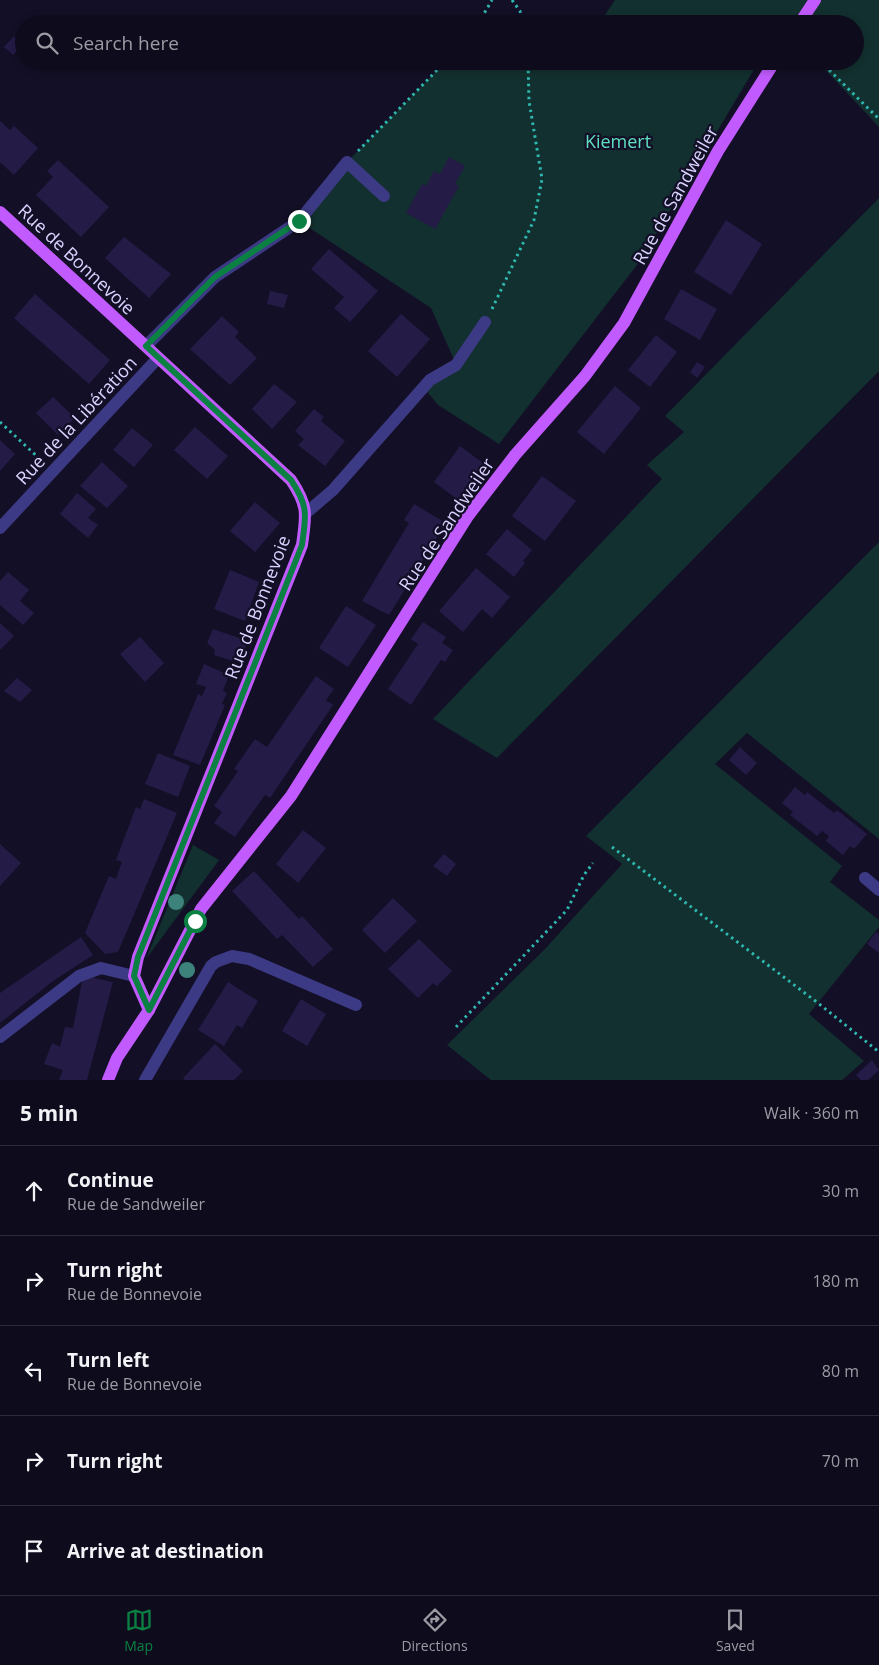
<!DOCTYPE html>
<meta charset="utf-8">
<style>
:root{--surface:#0e0b1c;--page:#1c1929;--text:#f1f3f6;--muted:#9b9ba3;--line:#2e2b3b;--accent:#0b8043}
body{margin:0;font-family:"Open Sans",sans-serif;background:var(--page);color:var(--text)}
.stop{position:absolute;width:15px;height:15px;margin:-11px;border:4px solid #0b8043;border-radius:50%;background:#fff}
.stop.end{background:#0b8043;border-color:#fff;box-shadow:0 1px 5px #0008}
.list{margin:0;padding:0;list-style:none}
h2{display:flex;justify-content:space-between;align-items:center;height:65px;margin:0;padding:0 20px;font-size:21px}
h2 small{font-size:16px;font-weight:400;color:var(--muted)}
.list li{display:grid;grid-template-columns:32px 1fr auto;gap:15px;align-items:center;box-sizing:border-box;height:90px;padding:0 20px;border-top:1px solid var(--line)}
.list b{display:block;font-size:19px;white-space:nowrap}
.list p{margin:0;font-size:16px;white-space:nowrap;color:var(--muted)}
.list em{font-size:16px;font-style:normal;color:var(--muted)}
.icon{flex:none;width:28px;height:28px;fill:none;stroke:currentColor;stroke-width:2;stroke-linecap:round;stroke-linejoin:round}
.map{position:relative;flex:none;width:879px;height:1080px;overflow:hidden}
.search{position:absolute;background:var(--surface);box-shadow:0 2px 8px #0003;left:15px;right:15px;top:15px;height:55px;display:flex;align-items:center;gap:12px;box-sizing:border-box;padding:0 18px;border-radius:28px;color:var(--muted);font-size:19px}
.sheet{height:515px;background:var(--surface)}
nav{display:flex;justify-content:space-around;align-items:center;box-sizing:border-box;height:70px;border-top:1px solid var(--line);background:var(--surface);font-size:14px;color:var(--muted)}
nav a{display:grid;justify-items:center;gap:2px}
nav .on{color:var(--accent)}
.map>svg:first-child{display:block}
</style>
<div class="map">
<svg width="879" height="1080" viewBox="0 0 879 1080">
<rect width="100%" height="100%" fill="#130f26"/>
<g fill="#12302f">
<polygon points="615,0 879,0 879,127 817,61 855,61 855,24 784,24 782,21 781,24 599,24"/>
<polygon points="446,61 759,61 640,261 499,444 438,405 425,389 456,364 431,308 299,221 347,162"/>
<polygon points="879,198 879,371 497,758 433,719 662,479 647,465 684,432 665,416"/>
<polygon points="879,542 879,839 747,733 715,764 842,866 830,882 879,920 879,927 809,1014 864,1061 842,1080 491,1080 447,1045 545,949 622,864 586,836"/>
<polygon points="193,845 219,860 146,959"/>
</g>
<g fill="#241b47">
<polygon points="14,36 23,44 13,55 4,47"/>
<polygon points="0,121 10,130 14,126 38,148 14,175 0,162"/>
<polygon points="449,157 465,166 455,184 459,186 435,229 406,213 422,184 426,186 434,171 440,174"/>
<polygon points="58,160 109,207 81,237 36,195 53,177 47,171"/>
<polygon points="726,220 762,244 731,295 694,272"/>
<polygon points="124,237 171,274 149,298 105,258"/>
<polygon points="329,249 378,291 350,322 334,308 344,297 311,269"/>
<polygon points="681,289 717,309 700,340 664,319"/>
<polygon points="270,291 288,295 284,308 267,304"/>
<polygon points="35,294 110,360 89,384 14,318"/>
<polygon points="401,314 430,339 397,377 368,351"/>
<polygon points="222,316 239,332 235,337 257,358 230,385 190,349"/>
<polygon points="656,335 677,352 650,387 628,370"/>
<polygon points="697,362 705,367 697,378 690,372"/>
<polygon points="274,384 297,402 272,429 252,409"/>
<polygon points="615,386 641,408 604,454 577,432"/>
<polygon points="53,397 75,418 58,435 36,413"/>
<polygon points="314,409 324,417 321,421 345,441 325,466 298,445 304,439 295,431"/>
<polygon points="195,427 228,456 207,479 174,450"/>
<polygon points="132,428 153,445 134,467 113,450"/>
<polygon points="0,440 15,454 0,471"/>
<polygon points="460,446 487,466 461,502 434,482"/>
<polygon points="102,462 128,486 107,508 80,486"/>
<polygon points="542,476 576,501 545,541 512,516"/>
<polygon points="77,493 96,509 88,518 98,525 88,538 60,514"/>
<polygon points="255,502 280,523 255,552 230,531"/>
<polygon points="414,504 446,523 389,615 362,601 409,523 404,520"/>
<polygon points="507,529 532,550 523,561 525,563 514,577 486,554"/>
<polygon points="476,568 510,597 492,618 482,609 463,632 439,611"/>
<polygon points="230,570 259,582 245,621 214,609"/>
<polygon points="8,572 29,590 20,601 34,613 23,625 0,605 0,581"/>
<polygon points="346,606 376,625 348,667 319,648"/>
<polygon points="423,622 446,637 442,643 453,650 445,662 441,660 411,705 388,689 418,644 411,639"/>
<polygon points="0,623 14,636 0,650"/>
<polygon points="213,629 248,641 239,663 214,655 215,650 207,643"/>
<polygon points="140,637 164,663 145,682 120,654"/>
<polygon points="204,664 229,675 223,691 227,693 222,704 225,705 200,765 173,755 198,694 202,696 206,687 196,684"/>
<polygon points="316,676 334,689 326,700 333,705 270,798 265,795 235,837 214,823 222,812 214,806 238,771 234,769 255,739 267,747"/>
<polygon points="17,678 32,690 20,702 4,691"/>
<polygon points="740,747 757,763 746,775 729,760"/>
<polygon points="158,753 190,766 178,797 145,784"/>
<polygon points="795,787 805,795 807,792 834,813 837,810 867,834 854,849 850,846 843,855 826,841 829,836 822,831 817,836 790,815 793,812 782,803"/>
<polygon points="144,799 177,813 118,952 105,954 85,933 109,876 116,879 122,862 116,860 136,807 140,809"/>
<polygon points="303,830 326,848 298,883 276,864"/>
<polygon points="0,844 21,863 0,886"/>
<polygon points="444,854 456,864 447,876 433,866"/>
<polygon points="254,871 299,919 302,916 333,949 313,967 282,935 277,939 232,891"/>
<polygon points="393,898 417,921 385,953 362,930"/>
<polygon points="876,932 879,934 879,953 867,944"/>
<polygon points="81,937 93,955 53,981 0,1023 0,993"/>
<polygon points="419,939 452,971 437,986 433,983 418,998 388,969"/>
<polygon points="90,977 113,982 87,1080 59,1080 63,1070 44,1064 52,1043 60,1047 65,1027 73,1028 82,981"/>
<polygon points="228,982 258,1001 242,1028 237,1025 224,1046 198,1030"/>
<polygon points="301,999 326,1014 307,1046 282,1031"/>
<polygon points="215,1044 243,1071 234,1080 185,1080 183,1078"/>
<polygon points="872,1060 879,1070 868,1080 861,1080 856,1075"/>
</g>
<g fill="none" stroke-linecap="round" stroke-linejoin="round">
<g stroke="#2fb8b0" stroke-width="3" stroke-dasharray="2.5 4" stroke-linecap="butt">
<polyline points="512,0 520,11 523,24"/>
<polyline points="478,24 492,0"/>
<polyline points="820,61 879,119"/>
<polyline points="358,151 446,61"/>
<polyline points="492,309 534,220 542,179 529,101 528,61"/>
<polyline points="0,422 42,461"/>
<polyline points="612,847 818,1003 879,1052"/>
<polyline points="456,1027 567,910 584,875 593,863"/>
</g>
<g stroke="#3d3a85" stroke-width="12">
<polyline points="146,346 215,277 299,221 347,162 384,196"/>
<polyline points="306,513 333,490 430,380 456,365 485,322"/>
<polyline points="0,528 158,358"/>
<polyline points="865,878 879,890"/>
<polyline points="0,1037 79,976 101,968 134,976"/>
<polyline points="145,1080 211,966 216,962 232,956 249,959 356,1005"/>
</g>
<g stroke="#c25bff" stroke-width="12">
<polyline points="799,24 815,0"/>
<path d="M 0,212 L 291,480 C 309,507 306,515 302,545 L 138,957 L 134,976 L 149,1010"/>
<polyline points="108,1080 117,1058 149,1010 201,909 291,796 468,516 515,455 585,376 624,323 718,151 775,61"/>
</g>
</g>
<g fill="#3d827b">
<circle cx="176" cy="902" r="8"/>
<circle cx="187" cy="970" r="8"/>
</g>
<g fill="none" stroke-linecap="round" stroke-linejoin="round">
<path stroke="#0b8043" stroke-width="6" d="M 195,921 L 149,1010 L 134,976 L 138,957 L 302,545 C 306,515 309,507 291,480 L 146,346 L 215,277 L 299,221"/>
</g>
<g text-anchor="middle" dominant-baseline="central" stroke-width="4.5" stroke-linejoin="round" paint-order="stroke">
<g font-size="18" fill="#5fe0c0" stroke="#130f26">
<text x="618" y="141">Kiemert</text>
</g>
<g font-size="18" fill="#d9d4ff" stroke="#130f26">
<text transform="translate(675 195) rotate(-61)">Rue de Sandweiler</text>
<text transform="translate(77 259) rotate(43)">Rue de Bonnevoie</text>
<text transform="translate(76 420) rotate(-47)">Rue de la Libération</text>
<text transform="translate(446 524) rotate(-56)">Rue de Sandweiler</text>
<text transform="translate(257 607) rotate(-69)">Rue de Bonnevoie</text>
</g>
</g>
</svg>
<div class="stop" style="left:195px;top:921px"></div>
<div class="stop end" style="left:299px;top:221px"></div>
<div class="search"><svg class="icon" aria-label="search" viewBox="0 0 24 24"><circle cx="10" cy="10" r="6"/><path d="M15 15l6 6"/></svg>Search here</div>
</div>
<section class="sheet">
<h2>5 min<small>Walk · 360 m</small></h2>
<ul class="list">
<li><svg class="icon" aria-label="ahead" viewBox="0 0 24 24"><path d="M12 20V5M6 11l6-6 6 6"/></svg><div><b>Continue</b><p>Rue de Sandweiler</p></div><em>30 m</em></li>
<li><svg class="icon" aria-label="right" viewBox="0 0 24 24"><path d="M7 20v-9h11M14 6l5 5-5 5"/></svg><div><b>Turn right</b><p>Rue de Bonnevoie</p></div><em>180 m</em></li>
<li><svg class="icon" aria-label="left" viewBox="0 0 24 24"><path d="M17 20v-9H6M10 6l-5 5 5 5"/></svg><div><b>Turn left</b><p>Rue de Bonnevoie</p></div><em>80 m</em></li>
<li><svg class="icon" aria-label="right" viewBox="0 0 24 24"><path d="M7 20v-9h11M14 6l5 5-5 5"/></svg><div><b>Turn right</b></div><em>70 m</em></li>
<li><svg class="icon" aria-label="arrive" viewBox="0 0 24 24"><path d="M6 21V4h12l-3 4 3 4H6"/></svg><div><b>Arrive at destination</b></div></li>
</ul>
</section>
<nav>
<a class="on"><svg class="icon" aria-label="map" viewBox="0 0 24 24"><path d="M3 6l6-2 6 2 6-2v14l-6 2-6-2-6 2zM9 4v14M15 6v14"/></svg>Map</a>
<a><svg class="icon" aria-label="directions" viewBox="0 0 24 24"><path d="M12 3l9 9-9 9-9-9zM9 14v-3h6M13 9l2 2-2 2"/></svg>Directions</a>
<a><svg class="icon" aria-label="saved" viewBox="0 0 24 24"><path d="M7 4h10v16l-5-4-5 4z"/></svg>Saved</a>
</nav>
